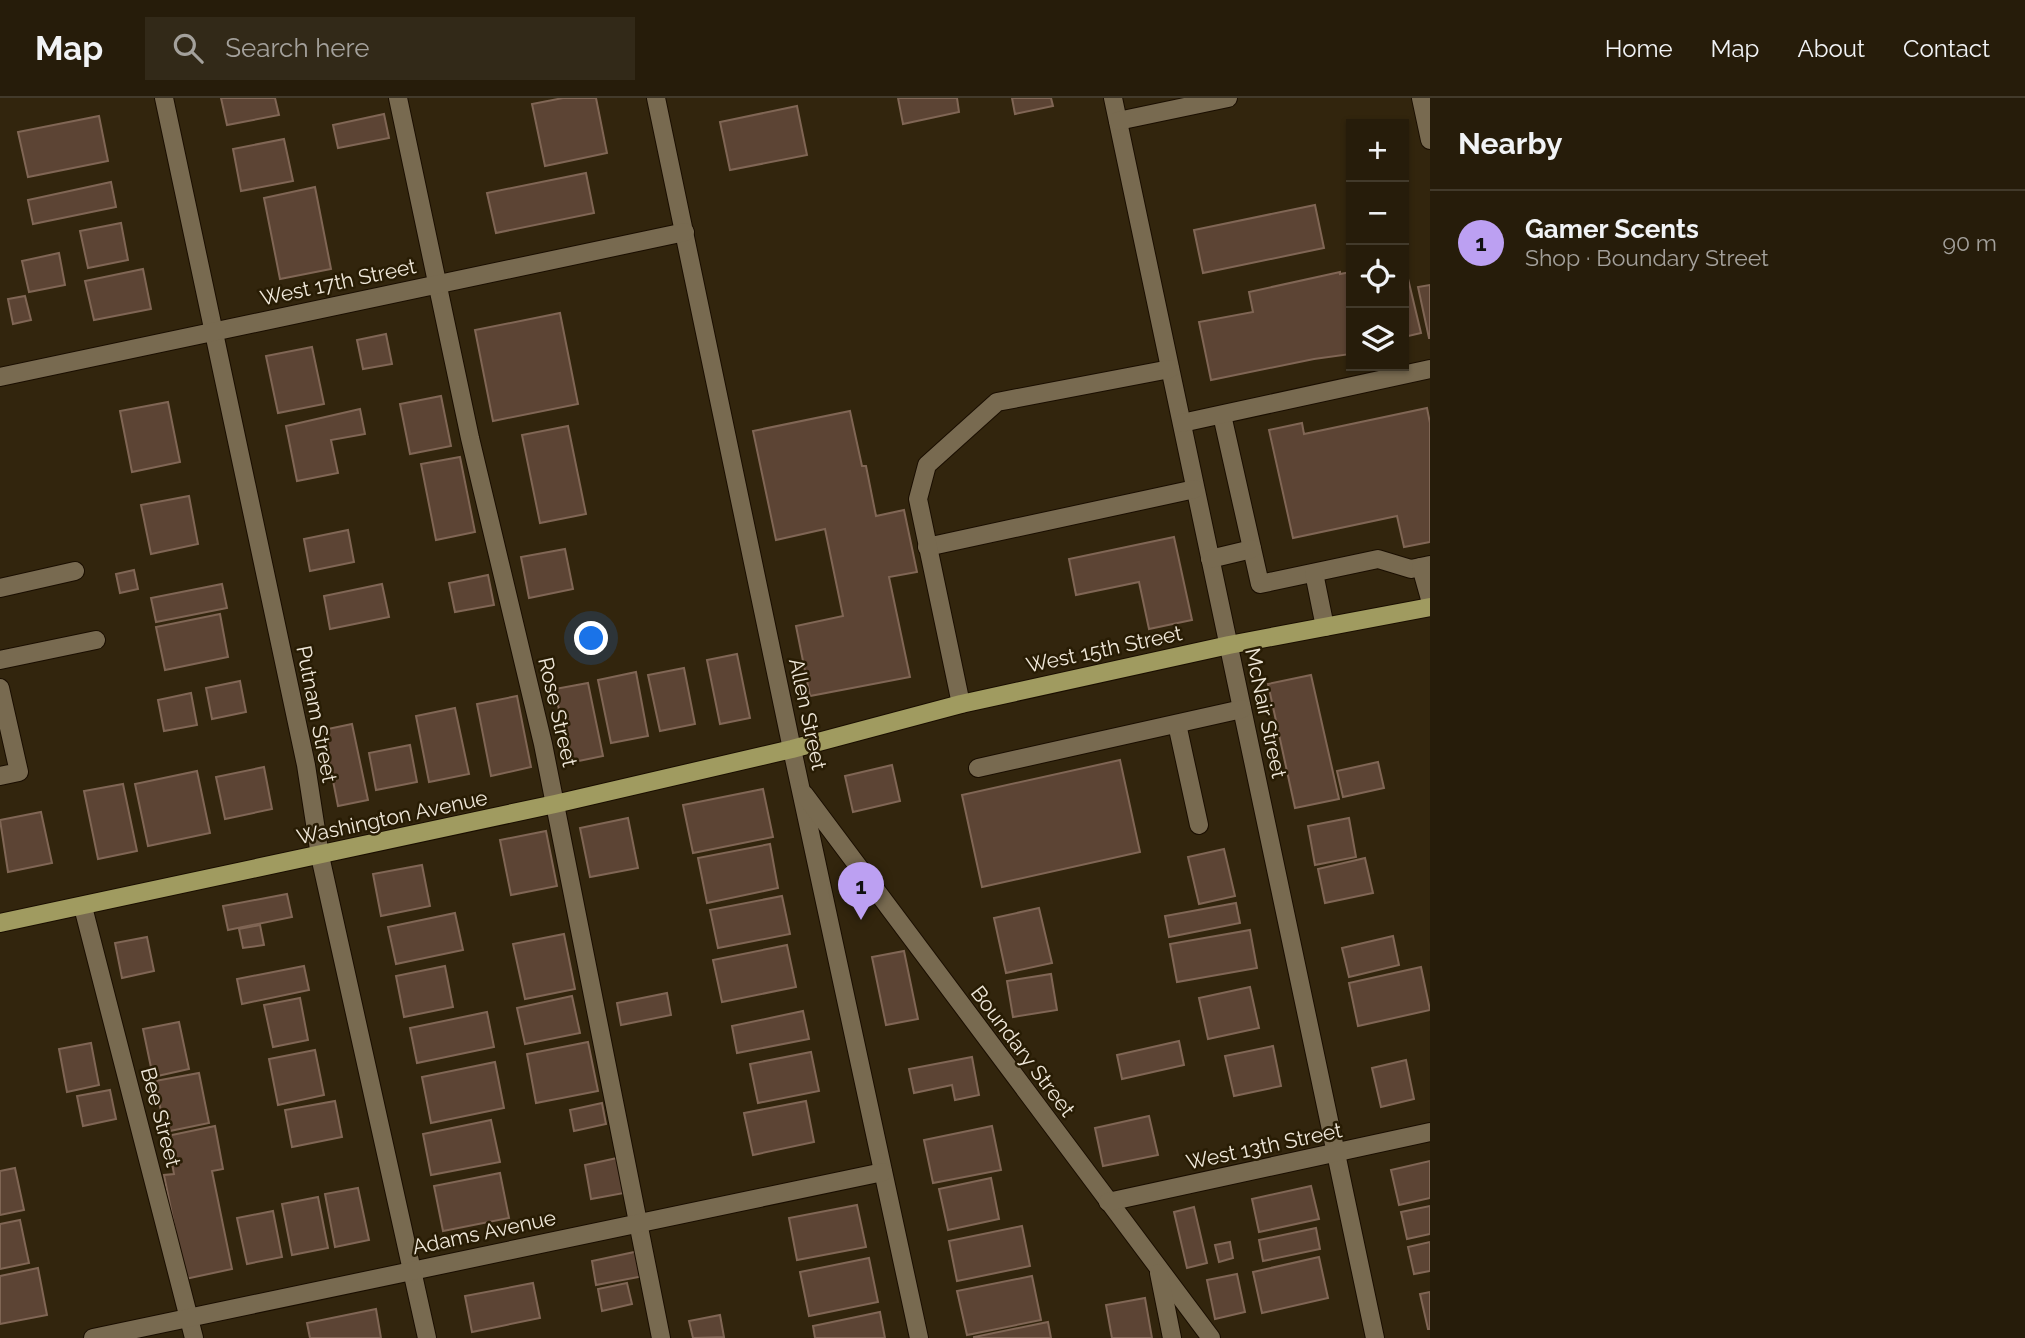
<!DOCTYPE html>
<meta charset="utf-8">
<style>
:root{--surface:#261c0a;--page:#322918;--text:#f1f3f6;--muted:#a4a19c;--line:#423a2b;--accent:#bca0f2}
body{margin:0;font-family:Raleway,sans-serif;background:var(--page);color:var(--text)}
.controls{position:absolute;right:21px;top:21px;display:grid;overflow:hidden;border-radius:0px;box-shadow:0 2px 5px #0004}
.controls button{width:63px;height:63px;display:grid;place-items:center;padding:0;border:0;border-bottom:2px solid var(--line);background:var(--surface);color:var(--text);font:35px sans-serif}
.you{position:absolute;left:592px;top:541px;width:24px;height:24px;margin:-18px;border:5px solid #fff;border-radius:50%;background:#1a73e8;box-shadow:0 0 0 10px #1a73e833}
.badge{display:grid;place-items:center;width:46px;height:46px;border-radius:50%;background:var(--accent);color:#111;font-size:23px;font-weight:700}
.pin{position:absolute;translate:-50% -58px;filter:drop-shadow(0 2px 4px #0008)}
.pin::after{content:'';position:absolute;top:37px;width:24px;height:21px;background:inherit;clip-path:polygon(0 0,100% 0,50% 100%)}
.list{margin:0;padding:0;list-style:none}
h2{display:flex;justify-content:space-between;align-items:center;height:91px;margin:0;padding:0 28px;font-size:30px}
h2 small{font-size:23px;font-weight:400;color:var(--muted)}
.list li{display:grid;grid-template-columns:46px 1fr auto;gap:21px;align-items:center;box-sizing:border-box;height:105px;padding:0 28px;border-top:2px solid var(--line)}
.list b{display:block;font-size:26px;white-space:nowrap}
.list p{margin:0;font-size:23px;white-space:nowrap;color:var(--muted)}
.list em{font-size:23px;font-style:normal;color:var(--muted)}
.icon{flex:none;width:38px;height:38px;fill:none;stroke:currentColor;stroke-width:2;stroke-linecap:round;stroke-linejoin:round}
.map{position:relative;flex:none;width:1430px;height:1240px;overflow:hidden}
header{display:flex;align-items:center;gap:42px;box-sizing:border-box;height:98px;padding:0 35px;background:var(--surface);border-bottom:2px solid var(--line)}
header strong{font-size:33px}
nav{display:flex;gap:38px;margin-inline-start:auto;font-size:24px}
.search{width:490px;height:63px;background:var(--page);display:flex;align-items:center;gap:18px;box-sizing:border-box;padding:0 24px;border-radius:0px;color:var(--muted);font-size:26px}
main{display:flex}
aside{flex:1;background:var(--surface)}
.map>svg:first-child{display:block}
</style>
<header>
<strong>Map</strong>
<div class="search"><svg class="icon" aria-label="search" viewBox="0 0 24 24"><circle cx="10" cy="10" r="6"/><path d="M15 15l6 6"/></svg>Search here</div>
<nav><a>Home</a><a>Map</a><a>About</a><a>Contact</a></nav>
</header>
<main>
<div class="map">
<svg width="1430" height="1240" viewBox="0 0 1430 1240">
<rect width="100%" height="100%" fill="#32250d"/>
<g fill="#5c4434" stroke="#806655" stroke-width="2">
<polygon points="221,0 275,0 279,17 227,27"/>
<polygon points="563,0 596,0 607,55 545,68 532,6"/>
<polygon points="898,0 957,0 959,14 903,26"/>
<polygon points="1012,0 1051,0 1053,8 1015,16"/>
<polygon points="797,8 807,57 730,72 720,24"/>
<polygon points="384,16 389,40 338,50 333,27"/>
<polygon points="99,18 108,63 28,79 18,34"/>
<polygon points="284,41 293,83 241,93 233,51"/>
<polygon points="586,75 594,115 496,135 487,95"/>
<polygon points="111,84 116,109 33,126 28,102"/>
<polygon points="315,89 331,171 280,181 264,100"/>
<polygon points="1315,107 1324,150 1203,175 1194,132"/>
<polygon points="121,125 128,162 88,170 80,133"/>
<polygon points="59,155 65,187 29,194 22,163"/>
<polygon points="1404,164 1421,235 1404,239"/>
<polygon points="143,171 151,211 94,222 85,183"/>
<polygon points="1340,174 1340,176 1351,174 1351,256 1314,261 1211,282 1199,224 1253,214 1249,194"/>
<polygon points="1430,187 1430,240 1429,240 1418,189"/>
<polygon points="25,198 31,222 13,226 8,201"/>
<polygon points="560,215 578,306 493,323 475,232"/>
<polygon points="386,236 392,266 363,271 357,242"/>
<polygon points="312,249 324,306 278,315 266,258"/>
<polygon points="441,298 451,348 410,356 400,306"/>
<polygon points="168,304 180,364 132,374 120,313"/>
<polygon points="1427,310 1430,325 1430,444 1404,449 1397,418 1293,440 1269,332 1302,325 1304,336"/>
<polygon points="360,311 365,336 331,342 338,375 297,383 286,328"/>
<polygon points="850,313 862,368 866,368 876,418 904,412 917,474 889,479 910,579 810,598 796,528 843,518 825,431 776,442 753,333"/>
<polygon points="568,328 586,416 540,425 522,337"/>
<polygon points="460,359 475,434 436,442 421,366"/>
<polygon points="189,398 198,446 151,456 141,407"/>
<polygon points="348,432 354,464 310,473 304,441"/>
<polygon points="1174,439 1192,522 1149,531 1139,484 1076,497 1069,461"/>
<polygon points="565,451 573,491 529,500 521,459"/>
<polygon points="134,472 138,491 120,495 116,476"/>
<polygon points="488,477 494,507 455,514 449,485"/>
<polygon points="222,486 227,510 156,524 151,500"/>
<polygon points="382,486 389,519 330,531 324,498"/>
<polygon points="220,516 228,559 165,572 156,529"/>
<polygon points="737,556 750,620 720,626 707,562"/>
<polygon points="684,570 695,626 660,633 648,577"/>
<polygon points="636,574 648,638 611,645 598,582"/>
<polygon points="1311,577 1339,701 1295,710 1268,586"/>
<polygon points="240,583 246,614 212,621 206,590"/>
<polygon points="588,585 603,658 569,665 555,591"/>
<polygon points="191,595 197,627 164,633 158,602"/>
<polygon points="517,598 531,669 491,678 477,606"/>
<polygon points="455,610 469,676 429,684 416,618"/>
<polygon points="352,626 368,702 338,708 323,632"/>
<polygon points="410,647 417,684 376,692 369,655"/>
<polygon points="1120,662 1140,754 982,789 962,697"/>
<polygon points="1378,664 1384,690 1343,699 1337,673"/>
<polygon points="892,667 900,703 853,714 845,678"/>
<polygon points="264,669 272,711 225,721 216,679"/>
<polygon points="197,673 210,735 148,748 135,686"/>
<polygon points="123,686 137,753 98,761 84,693"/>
<polygon points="763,691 773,739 693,755 683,707"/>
<polygon points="41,714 52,765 8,774 0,722"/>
<polygon points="628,720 638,770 590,779 580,730"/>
<polygon points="1349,720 1356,759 1315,767 1308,728"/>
<polygon points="546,733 557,788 511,797 500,742"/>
<polygon points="770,746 778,790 707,805 698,760"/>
<polygon points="1224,751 1235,798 1199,806 1188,759"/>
<polygon points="1365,760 1373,795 1325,805 1318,771"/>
<polygon points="422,767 430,808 381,818 373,776"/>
<polygon points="287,796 292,819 228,832 223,808"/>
<polygon points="782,798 790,836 718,850 710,812"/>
<polygon points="1236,805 1240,825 1169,839 1165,818"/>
<polygon points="1039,810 1052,865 1006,875 994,820"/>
<polygon points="455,815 463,852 396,866 388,829"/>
<polygon points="260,827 264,847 243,850 239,831"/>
<polygon points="1250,832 1257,870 1177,884 1170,846"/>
<polygon points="564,836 575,891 525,901 513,846"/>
<polygon points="1393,838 1399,867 1349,879 1342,850"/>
<polygon points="147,839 154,873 122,880 115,845"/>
<polygon points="787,847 796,889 722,904 713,862"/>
<polygon points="904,853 918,921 886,927 872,859"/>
<polygon points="304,868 309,892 242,906 237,881"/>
<polygon points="445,868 453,909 404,919 396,878"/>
<polygon points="1421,869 1430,912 1358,928 1349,885"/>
<polygon points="1051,876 1057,912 1013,919 1007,883"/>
<polygon points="1250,889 1259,930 1208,941 1199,900"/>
<polygon points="667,895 671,917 621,927 617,905"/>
<polygon points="572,898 580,935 525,946 517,910"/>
<polygon points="300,900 308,942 273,949 264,907"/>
<polygon points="803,913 809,941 737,955 732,928"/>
<polygon points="487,914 494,949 417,965 410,930"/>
<polygon points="179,924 189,971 153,979 143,931"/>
<polygon points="1179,943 1184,967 1122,981 1117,957"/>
<polygon points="588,944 598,993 536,1005 527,956"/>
<polygon points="91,945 99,987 67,994 59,951"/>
<polygon points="1273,948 1281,988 1234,998 1225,958"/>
<polygon points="315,952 324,997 278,1007 269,961"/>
<polygon points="811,954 819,993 758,1005 750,966"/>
<polygon points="972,959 979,997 955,1002 952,987 914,995 909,971"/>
<polygon points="1406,962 1414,1001 1381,1009 1372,970"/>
<polygon points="495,964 504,1010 431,1025 422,979"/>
<polygon points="199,975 209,1025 165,1034 155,983"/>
<polygon points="110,992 116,1021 83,1028 77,998"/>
<polygon points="335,1003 342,1039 292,1049 285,1012"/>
<polygon points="806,1003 814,1044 753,1057 744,1015"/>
<polygon points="602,1005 606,1026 574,1033 570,1012"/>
<polygon points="1149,1018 1158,1057 1103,1068 1095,1030"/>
<polygon points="491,1022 500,1064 431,1077 423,1036"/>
<polygon points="215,1028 223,1071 212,1073 232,1171 185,1181 164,1077 174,1076 167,1038"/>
<polygon points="992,1028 1001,1072 933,1085 924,1042"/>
<polygon points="617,1060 624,1095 591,1101 585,1067"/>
<polygon points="1430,1063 1430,1100 1399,1107 1391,1072"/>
<polygon points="15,1070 24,1112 0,1117 0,1073"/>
<polygon points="500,1075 509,1120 443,1133 434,1088"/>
<polygon points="991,1080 999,1121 948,1132 939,1091"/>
<polygon points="1311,1088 1319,1121 1259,1134 1252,1101"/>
<polygon points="358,1090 369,1142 335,1149 325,1096"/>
<polygon points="318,1099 328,1150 292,1157 282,1106"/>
<polygon points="857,1107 866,1149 797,1162 789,1120"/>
<polygon points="1430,1108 1430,1136 1407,1141 1401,1114"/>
<polygon points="1194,1109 1207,1165 1187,1170 1174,1114"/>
<polygon points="273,1113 282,1159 247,1166 237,1120"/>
<polygon points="20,1122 29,1165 0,1171 0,1126"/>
<polygon points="1022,1128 1030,1168 957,1183 949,1143"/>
<polygon points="1316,1130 1320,1151 1263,1163 1259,1142"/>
<polygon points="1230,1144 1233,1160 1219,1164 1215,1147"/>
<polygon points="1430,1144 1430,1173 1414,1176 1408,1149"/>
<polygon points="639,1153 644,1178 596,1187 592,1163"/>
<polygon points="1319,1159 1328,1200 1262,1215 1253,1174"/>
<polygon points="869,1160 878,1204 809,1218 800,1174"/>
<polygon points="38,1170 47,1217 0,1226 0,1178"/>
<polygon points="1237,1176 1245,1214 1215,1221 1207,1182"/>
<polygon points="1032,1178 1041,1222 967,1237 957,1193"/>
<polygon points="533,1185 540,1220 472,1234 465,1198"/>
<polygon points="627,1185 632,1206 602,1213 598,1191"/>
<polygon points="1430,1194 1430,1231 1428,1231 1420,1196"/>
<polygon points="1145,1200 1152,1240 1112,1240 1106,1207"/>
<polygon points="376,1211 381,1240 310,1240 307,1225"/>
<polygon points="880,1214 885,1240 815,1240 813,1228"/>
<polygon points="720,1217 724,1239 693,1240 689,1223"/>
<polygon points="1048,1224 1051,1240 974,1240 974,1239"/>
</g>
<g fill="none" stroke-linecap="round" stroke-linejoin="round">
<defs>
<g id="minor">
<polyline points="164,0 306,667 320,758 427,1240"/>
<polyline points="398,0 470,340 543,646 661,1240"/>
<polyline points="656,0 792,651 919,1240"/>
<polyline points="1113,0 1375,1240"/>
<polyline points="1421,0 1430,42"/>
<polyline points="1118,23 1228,0"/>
<polyline points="0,279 685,134"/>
<polyline points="1222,317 1260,486 1378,461 1411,471 1430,467"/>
<polyline points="1182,325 1430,271"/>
<polyline points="927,449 1195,391"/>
<polyline points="1210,461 1252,451"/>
<polyline points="1421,469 1430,501"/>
<polyline points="1314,475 1325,529"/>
<polyline points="0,490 75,473"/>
<polyline points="0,562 96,542"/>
<polyline points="0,590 19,674 0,678"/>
<polyline points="961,606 918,401 927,367 997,304 1170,271"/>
<polyline points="1177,626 1199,727"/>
<polyline points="978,670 1242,611"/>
<polyline points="804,696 1211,1240"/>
<polyline points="83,809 194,1240"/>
<polyline points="1108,1104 1430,1034"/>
<polyline points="1159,1175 1172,1240"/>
<polyline points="93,1240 883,1074"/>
</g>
<polyline id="major" points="0,825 555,706 792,651 961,606 1229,547 1430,509"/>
</defs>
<use href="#minor" stroke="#1a0e00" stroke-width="20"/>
<use href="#major" stroke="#1a0e00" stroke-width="20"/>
<use href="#minor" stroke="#786a50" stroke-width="18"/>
<use href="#major" stroke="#a09b60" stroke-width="18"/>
</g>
<g text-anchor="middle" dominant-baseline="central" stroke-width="5" stroke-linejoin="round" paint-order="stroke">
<g font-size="21" fill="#efe7d9" stroke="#281c04">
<text transform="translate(338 184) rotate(-12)">West 17th Street</text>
<text transform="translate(1104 551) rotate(-12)">West 15th Street</text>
<text transform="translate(558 614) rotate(77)">Rose Street</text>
<text transform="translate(1266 615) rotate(78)">McNair Street</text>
<text transform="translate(317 616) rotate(79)">Putnam Street</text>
<text transform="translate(808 616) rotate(78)">Allen Street</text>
<text transform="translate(392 719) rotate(-12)">Washington Avenue</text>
<text transform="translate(1023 953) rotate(53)">Boundary Street</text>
<text transform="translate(161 1019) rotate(75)">Bee Street</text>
<text transform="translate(1264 1048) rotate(-12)">West 13th Street</text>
<text transform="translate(484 1134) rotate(-12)">Adams Avenue</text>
</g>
</g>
</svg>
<div class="controls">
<button>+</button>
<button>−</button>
<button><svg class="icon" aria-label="locate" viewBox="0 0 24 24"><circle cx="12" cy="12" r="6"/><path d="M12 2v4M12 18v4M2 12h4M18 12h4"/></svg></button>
<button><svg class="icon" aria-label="layers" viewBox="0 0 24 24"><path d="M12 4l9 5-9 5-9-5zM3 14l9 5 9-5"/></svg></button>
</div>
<div class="you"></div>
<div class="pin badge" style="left:861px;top:822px">1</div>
</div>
<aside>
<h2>Nearby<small></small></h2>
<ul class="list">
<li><span class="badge">1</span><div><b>Gamer Scents</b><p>Shop · Boundary Street</p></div><em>90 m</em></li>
</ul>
</aside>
</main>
